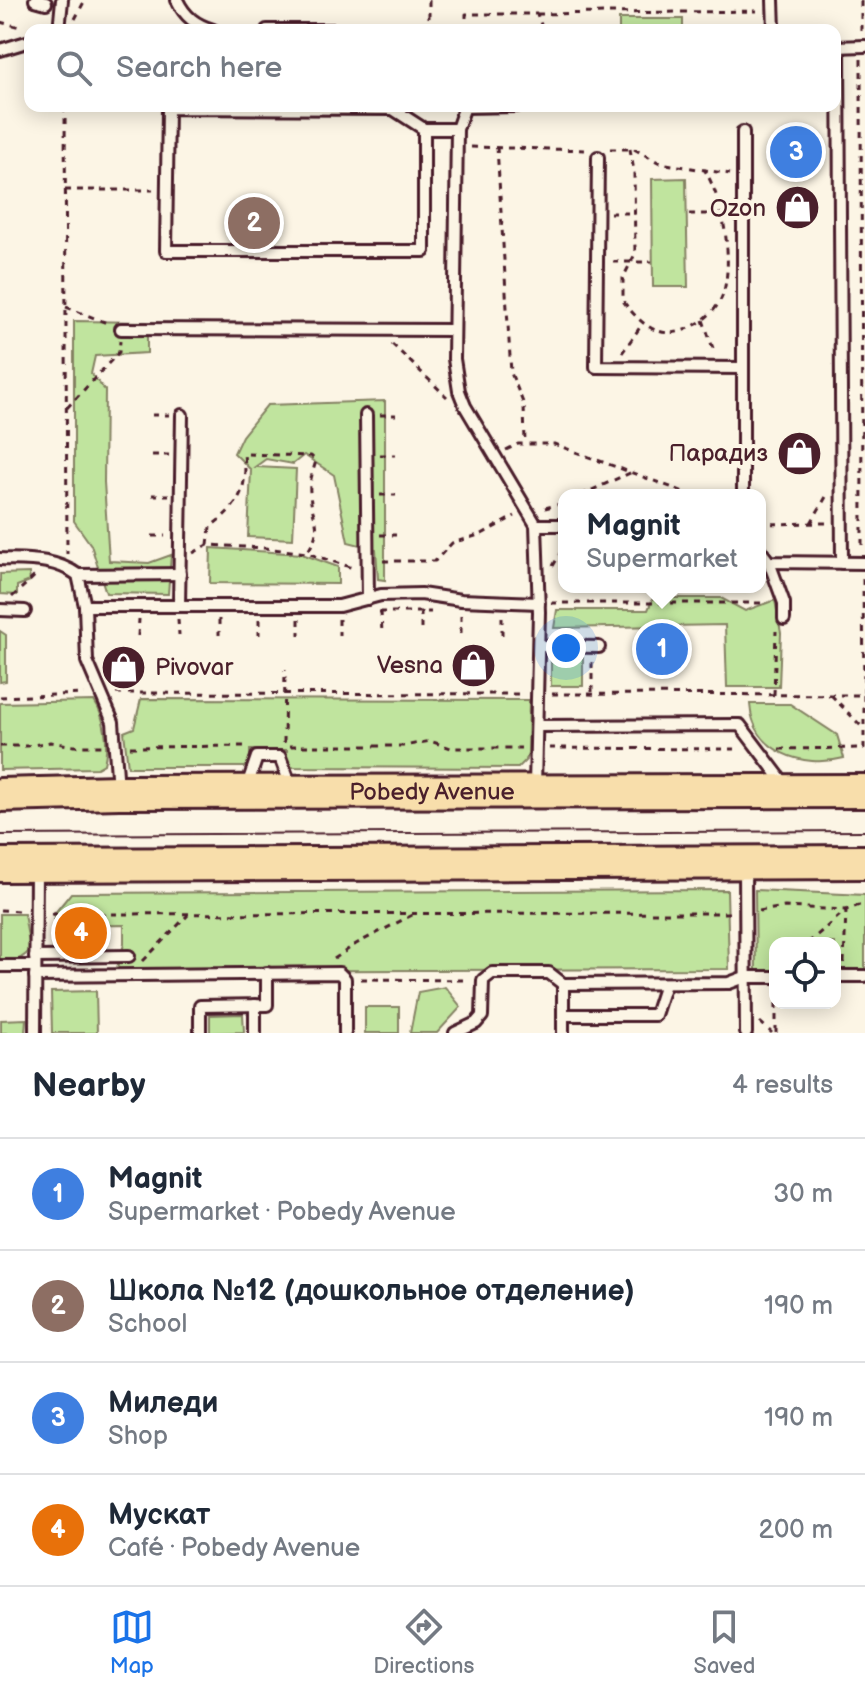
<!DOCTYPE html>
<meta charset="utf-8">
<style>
:root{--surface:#fff;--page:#f6f6f7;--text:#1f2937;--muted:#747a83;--line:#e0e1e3;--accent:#1a73e8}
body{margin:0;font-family:"Balsamiq Sans",sans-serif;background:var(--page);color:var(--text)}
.controls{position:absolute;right:24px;bottom:24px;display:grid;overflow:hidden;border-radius:16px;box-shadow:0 4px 20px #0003}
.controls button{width:72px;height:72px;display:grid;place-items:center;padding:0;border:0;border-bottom:2px solid var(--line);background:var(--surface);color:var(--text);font:40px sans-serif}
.you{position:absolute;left:566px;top:648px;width:28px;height:28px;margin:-20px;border:6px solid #fff;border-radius:50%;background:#1a73e8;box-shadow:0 0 0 12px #1a73e833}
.badge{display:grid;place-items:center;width:52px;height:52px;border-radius:50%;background:var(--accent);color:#fff;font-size:26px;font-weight:700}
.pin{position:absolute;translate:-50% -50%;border:4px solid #fff;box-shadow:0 2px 8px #0006}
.popup{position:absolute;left:558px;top:489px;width:208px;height:104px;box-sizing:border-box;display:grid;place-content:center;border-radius:16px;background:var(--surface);filter:drop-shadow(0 2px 6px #0005);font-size:26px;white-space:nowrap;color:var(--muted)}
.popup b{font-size:30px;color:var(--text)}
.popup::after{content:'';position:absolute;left:50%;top:100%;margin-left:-16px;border:16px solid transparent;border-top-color:var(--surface)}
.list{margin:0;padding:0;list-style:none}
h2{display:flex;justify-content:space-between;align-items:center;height:104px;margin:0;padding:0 32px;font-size:34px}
h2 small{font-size:26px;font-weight:400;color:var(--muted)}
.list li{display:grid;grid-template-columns:52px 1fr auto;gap:24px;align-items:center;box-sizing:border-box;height:112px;padding:0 32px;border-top:2px solid var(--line)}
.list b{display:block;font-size:30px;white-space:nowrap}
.list p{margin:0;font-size:26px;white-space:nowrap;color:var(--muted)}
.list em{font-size:26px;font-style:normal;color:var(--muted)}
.icon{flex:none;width:44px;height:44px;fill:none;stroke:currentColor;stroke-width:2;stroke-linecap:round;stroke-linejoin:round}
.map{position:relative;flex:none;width:865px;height:1033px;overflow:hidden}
.search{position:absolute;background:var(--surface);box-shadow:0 4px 20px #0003;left:24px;right:24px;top:24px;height:88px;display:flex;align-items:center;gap:20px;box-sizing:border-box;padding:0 28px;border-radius:16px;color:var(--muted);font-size:30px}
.sheet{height:552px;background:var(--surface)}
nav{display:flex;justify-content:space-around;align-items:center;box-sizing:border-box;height:112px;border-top:2px solid var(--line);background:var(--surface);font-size:22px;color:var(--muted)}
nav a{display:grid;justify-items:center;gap:4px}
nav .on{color:var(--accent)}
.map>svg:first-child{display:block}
</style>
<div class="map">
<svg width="865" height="1033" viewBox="0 0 865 1033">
<rect width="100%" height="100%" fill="#fcf5e5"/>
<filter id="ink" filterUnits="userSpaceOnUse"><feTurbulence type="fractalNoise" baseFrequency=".0125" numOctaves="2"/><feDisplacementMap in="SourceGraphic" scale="16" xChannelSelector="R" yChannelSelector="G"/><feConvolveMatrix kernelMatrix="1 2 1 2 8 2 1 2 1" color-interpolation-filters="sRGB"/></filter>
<g filter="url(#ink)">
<g fill="#c0e49e" stroke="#858264" stroke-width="2">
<rect x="619" y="19" width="64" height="11"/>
<polygon points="686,178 688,287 653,287 652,179"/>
<polygon points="74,321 147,322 147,353 95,356 91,374 105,390 104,482 109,561 149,563 171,555 168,594 106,593 91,545 74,521"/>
<polygon points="385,401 385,580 378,579 376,549 348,542 334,475 304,455 293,464 266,459 255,467 296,469 293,539 248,537 251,470 234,453 242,436 267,405"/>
<polygon points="211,548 302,554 338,567 338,584 210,583"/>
<polygon points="29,573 30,581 17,586 17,595 0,594 0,574"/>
<polygon points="653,598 721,598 745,611 775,600 781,633 779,687 727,687 725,625 554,628 557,610 648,610"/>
<polygon points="0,631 6,635 6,681 0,682"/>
<rect x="551" y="657" width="32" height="29"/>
<polygon points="141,699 529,700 528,754 526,760 518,768 287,767 287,750 250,750 250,767 128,767 124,732 134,728"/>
<path d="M 94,701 C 105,717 109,745 104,764 L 97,768 L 0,770 L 0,703 Z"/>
<path d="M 750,704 L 790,704 L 837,735 L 844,758 C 802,769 753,752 750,704 Z"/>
<polygon points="727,890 729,969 116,971 124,944 124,925 57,926 54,928 54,914 71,893"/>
<polygon points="755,890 865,895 865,972 835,972 835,943 775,943 775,972 756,972"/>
<path d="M 0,914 L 24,914 L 30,949 C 25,958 10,965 0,960 Z"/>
<polygon points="445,987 461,1007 437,1033 410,1033 418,992"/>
<polygon points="96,991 97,1033 52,1033 51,992"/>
<rect x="365" y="1007" width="34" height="26"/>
<polygon points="243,1014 244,1032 210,1033 210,1015"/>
<polygon points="26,1019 25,1033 1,1033 1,1020"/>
</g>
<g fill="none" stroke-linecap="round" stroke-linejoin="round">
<defs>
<g id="service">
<polyline points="35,0 46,3"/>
<path d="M 177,0 C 185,17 196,25 213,30"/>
<polyline points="773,0 774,30"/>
<polyline points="59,30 62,0"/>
<polyline points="267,30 389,30"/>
<polyline points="835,47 865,46"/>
<polyline points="839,47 842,563"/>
<polyline points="0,50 30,41"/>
<polyline points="465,106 457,129 454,359 459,391 465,406 536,525 539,612 535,786"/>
<polyline points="465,107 517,106"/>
<polyline points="424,129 424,251 166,251 168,108 393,109 424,129 457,129"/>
<polyline points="743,132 743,495"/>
<polyline points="598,157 596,367 743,368"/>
<polyline points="121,329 454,330"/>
<polyline points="366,415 368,599"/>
<polyline points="536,525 564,525"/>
<polyline points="760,550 769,562 865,563"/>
<path d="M 0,559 C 28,560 55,558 78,575 L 85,606 L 87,661 L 113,722 L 118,789"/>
<polyline points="769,562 784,603 784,619"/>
<polyline points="78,575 180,574"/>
<polyline points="85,606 339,606 381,595 421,594 461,600 539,603"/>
<polyline points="179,606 182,415"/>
<polyline points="0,610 25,611"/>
<polyline points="539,646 599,647"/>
<polyline points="537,726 740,725 784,783"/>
<polyline points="247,786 257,757 280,757 291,786"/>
<polyline points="745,868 746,1033"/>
<polyline points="35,957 129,956"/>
<polyline points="0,966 35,966"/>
<polyline points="35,976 339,973 345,979 345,1033"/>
<polyline points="835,976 865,976"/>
<polyline points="563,984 563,1033"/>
<polyline points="255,1005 255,1033"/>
<polyline points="563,1015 655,1015 665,984"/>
<polyline points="35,1033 36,867"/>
<polyline points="200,1033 200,1006 267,1005 267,973"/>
<polyline points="455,1033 476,1023 482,1016 483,980 492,973 549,973 563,984 729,983 745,977 775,977"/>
</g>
<g id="primary">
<path id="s1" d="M 0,795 L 119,792 L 865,791"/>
<polyline points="0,865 865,862"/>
</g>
</defs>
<use href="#service" stroke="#4a1f2b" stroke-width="16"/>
<use href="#primary" stroke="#4a1f2b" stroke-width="38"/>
<g stroke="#4a1f2b" stroke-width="3" stroke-dasharray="6 6" stroke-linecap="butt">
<polyline points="429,0 429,30"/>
<polyline points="537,14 757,11"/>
<polyline points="75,19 85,0"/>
<polyline points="0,22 20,27"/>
<polyline points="75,29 167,30"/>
<polyline points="466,30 466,14 537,14 543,30"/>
<polyline points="861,31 861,0"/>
<polyline points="861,59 862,547"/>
<polyline points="65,106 67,554"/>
<polyline points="471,147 588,150"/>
<polyline points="497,147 511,373 524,405 525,444"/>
<polyline points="610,149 634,149 660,163 730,174"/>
<path d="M 630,149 L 634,171 L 635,254 L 623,278 L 623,301 C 645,330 666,344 700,322 C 710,315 719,306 723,294 C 734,259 723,199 704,169"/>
<polyline points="65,190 153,190"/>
<polyline points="610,213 635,213"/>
<polyline points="689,214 729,214"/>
<polyline points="613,262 652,262"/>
<polyline points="66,307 107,323"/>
<polyline points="703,320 715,354"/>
<polyline points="392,344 447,397"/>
<polyline points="622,353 643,323"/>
<polyline points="67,408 119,352 120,341"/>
<polyline points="152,415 169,415"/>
<polyline points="380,415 396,415"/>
<polyline points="506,450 518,444 554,444 692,495"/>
<polyline points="152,455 169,455"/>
<polyline points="380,455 396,455"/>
<polyline points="152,495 169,495"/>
<polyline points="380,495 396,495"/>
<polyline points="581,495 632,472"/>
<polyline points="545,508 564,503"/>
<polyline points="811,523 827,495"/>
<polyline points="760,524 827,523"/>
<polyline points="380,535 396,535"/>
<polyline points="152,536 165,536"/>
<path d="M 208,545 L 210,527 C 239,505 248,491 244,454 L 311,456 L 316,461 C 313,471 309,482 310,492 C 311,522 326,522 307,553"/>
<polyline points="193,553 208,545 265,548 307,553 353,568"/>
<polyline points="383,561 435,561 452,543 482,534 515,516"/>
<polyline points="553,566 564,547"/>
<polyline points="863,579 864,695"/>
<polyline points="12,597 36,575"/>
<polyline points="551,603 767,603"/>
<polyline points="381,611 382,635"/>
<polyline points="421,611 421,635"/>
<polyline points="379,612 431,612"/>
<polyline points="461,615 461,635"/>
<polyline points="178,619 179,635"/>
<polyline points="219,619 219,635"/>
<polyline points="259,619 259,635"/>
<polyline points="299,619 299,635"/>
<polyline points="339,619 339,635"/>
<polyline points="502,635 502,615"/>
<polyline points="138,636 139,619"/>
<polyline points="592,662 592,694"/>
<polyline points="116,693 524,694"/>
<polyline points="552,694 864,695 864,748 777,749"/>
<polyline points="774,695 776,631"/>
<polyline points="831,695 864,729"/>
<polyline points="0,697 84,694"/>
<polyline points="284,743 285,670"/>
<polyline points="0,746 27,746 50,742 74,746 103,746"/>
<polyline points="290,746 404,746 430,741 451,748 521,748"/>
<polyline points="130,747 247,746"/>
<polyline points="549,748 741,749"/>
<polyline points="0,910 20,911"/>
<polyline points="759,911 785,907 846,910 865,903"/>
<polyline points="51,914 732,913"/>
<polyline points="808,943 846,910"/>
<polyline points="334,959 356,944 414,914"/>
<polyline points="143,961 188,915"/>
<polyline points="844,963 846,910"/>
<polyline points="361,979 469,980"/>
<polyline points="760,1022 772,1033"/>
<polyline points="776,1033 776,1003"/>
</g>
<use href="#service" stroke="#fcf5e5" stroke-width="10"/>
<use href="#primary" stroke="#f8deab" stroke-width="32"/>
<polyline stroke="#4a1f2b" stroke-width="2" points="0,835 865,831"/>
</g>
</g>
<defs>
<symbol id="shop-disc" viewBox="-11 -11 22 22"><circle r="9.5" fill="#4a1f2b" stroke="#fcf5e5"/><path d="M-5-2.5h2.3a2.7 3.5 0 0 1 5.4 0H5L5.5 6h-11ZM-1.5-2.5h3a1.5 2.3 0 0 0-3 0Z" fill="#fff"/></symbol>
</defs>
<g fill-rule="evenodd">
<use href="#shop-disc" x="772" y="182" width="51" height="51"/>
<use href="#shop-disc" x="774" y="428" width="51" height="51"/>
<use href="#shop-disc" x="448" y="640" width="51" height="51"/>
<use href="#shop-disc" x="98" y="642" width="51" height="51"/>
</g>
<g text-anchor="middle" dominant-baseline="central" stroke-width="8" stroke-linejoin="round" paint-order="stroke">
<g font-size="24" fill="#4a1f2b" stroke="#fcf5e5" text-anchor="end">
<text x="766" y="208">Ozon</text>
<text x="768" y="453">Парадиз</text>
<text x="443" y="665">Vesna</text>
<text x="155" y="667" text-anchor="start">Pivovar</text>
</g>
<g font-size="24" fill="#4a1f2b" stroke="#fcf5e5">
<text stroke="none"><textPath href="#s1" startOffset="432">Pobedy Avenue</textPath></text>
</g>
</g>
</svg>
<div class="controls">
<button><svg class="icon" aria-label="locate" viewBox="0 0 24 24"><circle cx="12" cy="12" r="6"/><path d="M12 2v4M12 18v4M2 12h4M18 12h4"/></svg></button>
</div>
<div class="you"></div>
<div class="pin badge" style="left:662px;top:649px;background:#3f7fe0">1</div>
<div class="popup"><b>Magnit</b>Supermarket</div>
<div class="pin badge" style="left:254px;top:223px;background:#8d6e63">2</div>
<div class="pin badge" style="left:796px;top:152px;background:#3f7fe0">3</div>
<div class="pin badge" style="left:81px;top:933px;background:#e8710a">4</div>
<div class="search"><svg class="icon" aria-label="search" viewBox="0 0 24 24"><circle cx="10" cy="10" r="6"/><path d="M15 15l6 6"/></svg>Search here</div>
</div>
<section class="sheet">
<h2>Nearby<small>4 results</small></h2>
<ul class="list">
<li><span class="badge" style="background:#3f7fe0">1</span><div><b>Magnit</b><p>Supermarket · Pobedy Avenue</p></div><em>30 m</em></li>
<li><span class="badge" style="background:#8d6e63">2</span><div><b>Школа №12 (дошкольное отделение)</b><p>School</p></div><em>190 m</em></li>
<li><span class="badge" style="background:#3f7fe0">3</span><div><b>Миледи</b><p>Shop</p></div><em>190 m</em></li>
<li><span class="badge" style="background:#e8710a">4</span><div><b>Мускат</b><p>Café · Pobedy Avenue</p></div><em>200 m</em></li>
</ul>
</section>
<nav>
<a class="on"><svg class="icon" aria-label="map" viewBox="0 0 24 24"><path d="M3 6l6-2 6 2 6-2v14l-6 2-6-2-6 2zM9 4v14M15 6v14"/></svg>Map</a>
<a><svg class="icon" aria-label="directions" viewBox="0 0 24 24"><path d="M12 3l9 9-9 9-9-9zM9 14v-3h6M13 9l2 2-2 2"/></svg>Directions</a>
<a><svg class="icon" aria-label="saved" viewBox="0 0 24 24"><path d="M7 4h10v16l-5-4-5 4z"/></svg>Saved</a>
</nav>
